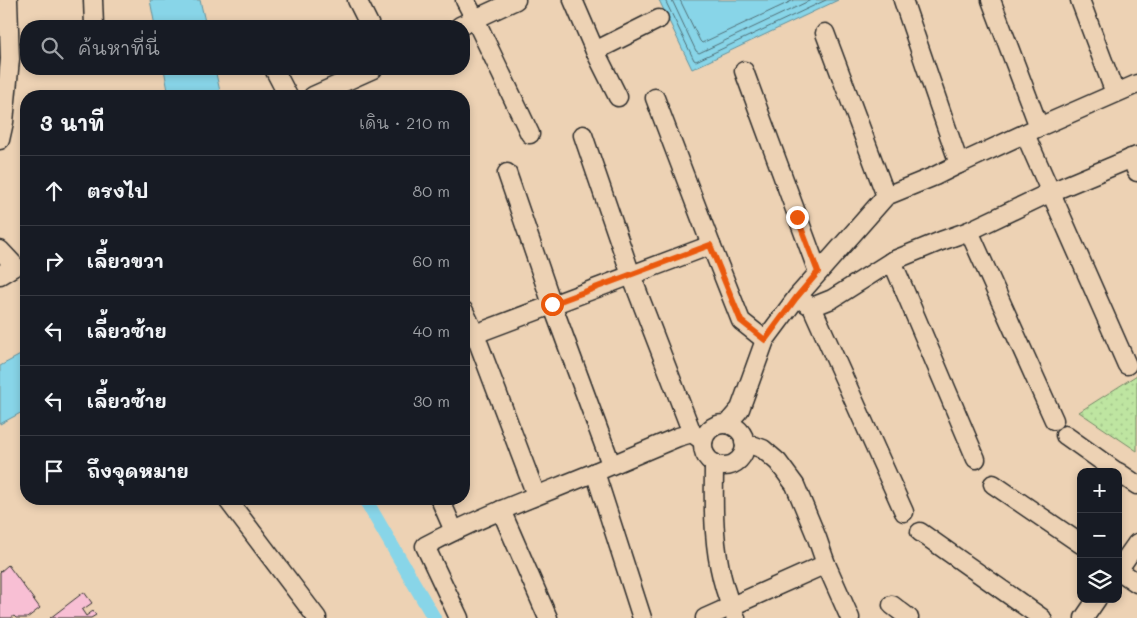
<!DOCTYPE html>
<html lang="th">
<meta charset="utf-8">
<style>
:root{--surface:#171b24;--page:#242831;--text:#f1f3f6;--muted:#9ea1a6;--line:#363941}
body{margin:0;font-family:Mali,"Playpen Sans Thai",sans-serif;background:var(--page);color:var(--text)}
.controls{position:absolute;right:15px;bottom:15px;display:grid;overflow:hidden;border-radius:10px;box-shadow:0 2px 8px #0003}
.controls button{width:45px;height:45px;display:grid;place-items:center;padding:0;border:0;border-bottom:1px solid var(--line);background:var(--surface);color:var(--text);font:25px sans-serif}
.stop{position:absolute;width:15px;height:15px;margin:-11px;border:4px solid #ea580c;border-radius:50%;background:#fff}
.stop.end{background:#ea580c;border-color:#fff;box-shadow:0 1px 5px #0008}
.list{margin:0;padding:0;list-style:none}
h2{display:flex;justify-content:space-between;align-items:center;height:65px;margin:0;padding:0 20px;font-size:21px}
h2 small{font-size:16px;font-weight:400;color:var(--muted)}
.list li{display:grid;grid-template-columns:32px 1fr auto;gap:15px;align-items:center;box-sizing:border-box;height:70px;padding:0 20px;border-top:1px solid var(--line)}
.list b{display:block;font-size:19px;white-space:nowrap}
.list em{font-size:16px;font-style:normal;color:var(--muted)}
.icon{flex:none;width:28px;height:28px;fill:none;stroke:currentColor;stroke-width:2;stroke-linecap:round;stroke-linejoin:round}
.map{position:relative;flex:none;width:1137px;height:618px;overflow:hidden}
.search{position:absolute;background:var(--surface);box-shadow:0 2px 8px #0003;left:20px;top:20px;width:450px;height:55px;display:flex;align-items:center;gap:12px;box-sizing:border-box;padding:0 18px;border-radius:20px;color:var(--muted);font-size:19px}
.panel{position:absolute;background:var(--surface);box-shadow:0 2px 8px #0003;left:20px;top:90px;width:450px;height:415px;border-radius:20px}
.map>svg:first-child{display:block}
</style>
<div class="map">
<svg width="1137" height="618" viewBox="0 0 1137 618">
<defs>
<pattern id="green-dots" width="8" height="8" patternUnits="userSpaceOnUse" patternTransform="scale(1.25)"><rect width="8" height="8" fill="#bee5a1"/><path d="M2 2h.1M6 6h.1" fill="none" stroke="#a3c58b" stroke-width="1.8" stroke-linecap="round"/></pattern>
</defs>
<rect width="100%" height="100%" fill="#edd2b4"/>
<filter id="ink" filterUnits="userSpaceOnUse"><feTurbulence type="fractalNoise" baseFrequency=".02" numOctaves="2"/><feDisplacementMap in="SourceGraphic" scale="10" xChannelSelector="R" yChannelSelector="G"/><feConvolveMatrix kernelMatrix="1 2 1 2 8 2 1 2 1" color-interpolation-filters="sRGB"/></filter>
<g filter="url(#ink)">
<polygon fill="url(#green-dots)" stroke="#748866" points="1137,375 1137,451 1079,412"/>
<g fill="#88d5e8" stroke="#63919c">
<polygon points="150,0 200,0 206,26 155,26"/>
<polygon points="659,0 838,0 692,69"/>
<polygon points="164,69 215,69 221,96 169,96"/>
<polygon points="26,352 26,410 0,424 0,366"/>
</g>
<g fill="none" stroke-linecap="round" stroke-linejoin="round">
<g stroke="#506f77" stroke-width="1">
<polyline points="665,0 694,60 696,61 826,0"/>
<polyline points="672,0 696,51 699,53 811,0"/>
<polyline points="680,0 700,41 702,43 794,0"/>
</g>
<polyline stroke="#88d5e8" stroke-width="14" points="365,499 434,618"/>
</g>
<g fill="#f8bfd4" stroke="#2b2b2b">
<polygon points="8,565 40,608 27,618 16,618 14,616 11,618 0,618 0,572"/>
<polygon points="84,592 92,603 82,610 86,616 93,611 96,615 91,618 50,618"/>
</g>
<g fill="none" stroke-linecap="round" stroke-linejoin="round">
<defs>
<g id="minor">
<polyline points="93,0 94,26"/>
<polyline points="357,0 370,26"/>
<polyline points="465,0 475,19 530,134"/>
<polyline points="573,0 595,51 618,97"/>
<polyline points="903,0 959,164"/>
<polyline points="991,0 1039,127"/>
<polyline points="1080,0 1115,93"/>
<polyline points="460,26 516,0"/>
<polyline points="825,33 886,196"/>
<polyline points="595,51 659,19"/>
<polyline points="274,69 288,96"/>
<polyline points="744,71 818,272"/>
<polyline points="313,96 373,69"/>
<polyline points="655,98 711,245 741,321 765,340"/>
<polyline points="1025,134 1127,365"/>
<polyline points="583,135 631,275 692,433"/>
<polyline points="0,140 4,122 10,59 8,0"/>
<polyline points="1131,158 1137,172"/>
<polyline points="507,173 552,304 611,464"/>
<polyline points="969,231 1054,420"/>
<polyline points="0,250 15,266 0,275"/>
<polyline points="892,261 976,459"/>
<polyline points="797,297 886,196 935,176 959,164 1039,127 1137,84"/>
<polyline points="812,307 904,512"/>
<polyline points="464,311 475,334"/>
<polyline points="727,424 740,409 765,340 797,297 812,307 832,299 892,261 941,241 969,231 1051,192 1137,156"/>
<circle cx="724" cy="445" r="21"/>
<polyline points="1065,435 1117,472"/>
<polyline points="744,442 763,449 778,462 795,485 817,538 826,564 850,618"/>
<path d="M 714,463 C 714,486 713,509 715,532 C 717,561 724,592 736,618"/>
<polyline points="595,472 642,618"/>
<polyline points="1118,472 1137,485"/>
<polyline points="993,484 1081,544"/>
<polyline points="536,495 475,334 711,245"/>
<polyline points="227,499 317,618"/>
<polyline points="440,499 454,531"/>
<polyline points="501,510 548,618"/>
<polyline points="920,532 1042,618"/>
<polyline points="1137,543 1118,570 1137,583"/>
<polyline points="892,605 909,618"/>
<path d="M 459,618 L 425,546 C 479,517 537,496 593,473 C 622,461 650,449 678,437 L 692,433 L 703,441"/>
<polyline points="705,618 826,564"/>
<polyline points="1084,618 1097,599"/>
</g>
</defs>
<use href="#minor" stroke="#2b2b2b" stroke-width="21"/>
<use href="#minor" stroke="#edd2b4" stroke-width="18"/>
</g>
</g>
<g fill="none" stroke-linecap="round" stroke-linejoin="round" filter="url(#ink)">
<polyline stroke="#ea580c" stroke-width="6" points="552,304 710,245 741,321 765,340 796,298 818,272 797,217"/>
</g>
</svg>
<div class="controls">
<button>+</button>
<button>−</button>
<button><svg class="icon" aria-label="layers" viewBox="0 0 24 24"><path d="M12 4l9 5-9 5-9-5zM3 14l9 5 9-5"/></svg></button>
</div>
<div class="stop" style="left:552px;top:304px"></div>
<div class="stop end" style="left:797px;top:217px"></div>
<div class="search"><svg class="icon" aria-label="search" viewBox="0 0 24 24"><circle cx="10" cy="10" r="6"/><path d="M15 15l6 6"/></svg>ค้นหาที่นี่</div>
<section class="panel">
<h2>3 นาที<small>เดิน · 210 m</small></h2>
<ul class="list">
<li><svg class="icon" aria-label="ahead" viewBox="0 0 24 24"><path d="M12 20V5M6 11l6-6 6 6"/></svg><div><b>ตรงไป</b></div><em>80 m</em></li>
<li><svg class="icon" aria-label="right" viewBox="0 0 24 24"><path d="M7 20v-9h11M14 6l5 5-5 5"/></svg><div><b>เลี้ยวขวา</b></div><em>60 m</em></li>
<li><svg class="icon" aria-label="left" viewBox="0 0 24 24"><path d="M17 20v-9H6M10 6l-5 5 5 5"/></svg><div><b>เลี้ยวซ้าย</b></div><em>40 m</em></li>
<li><svg class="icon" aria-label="left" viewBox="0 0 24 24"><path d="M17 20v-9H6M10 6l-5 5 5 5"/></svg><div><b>เลี้ยวซ้าย</b></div><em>30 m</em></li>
<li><svg class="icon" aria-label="arrive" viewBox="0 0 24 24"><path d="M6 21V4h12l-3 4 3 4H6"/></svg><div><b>ถึงจุดหมาย</b></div></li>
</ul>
</section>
</div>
